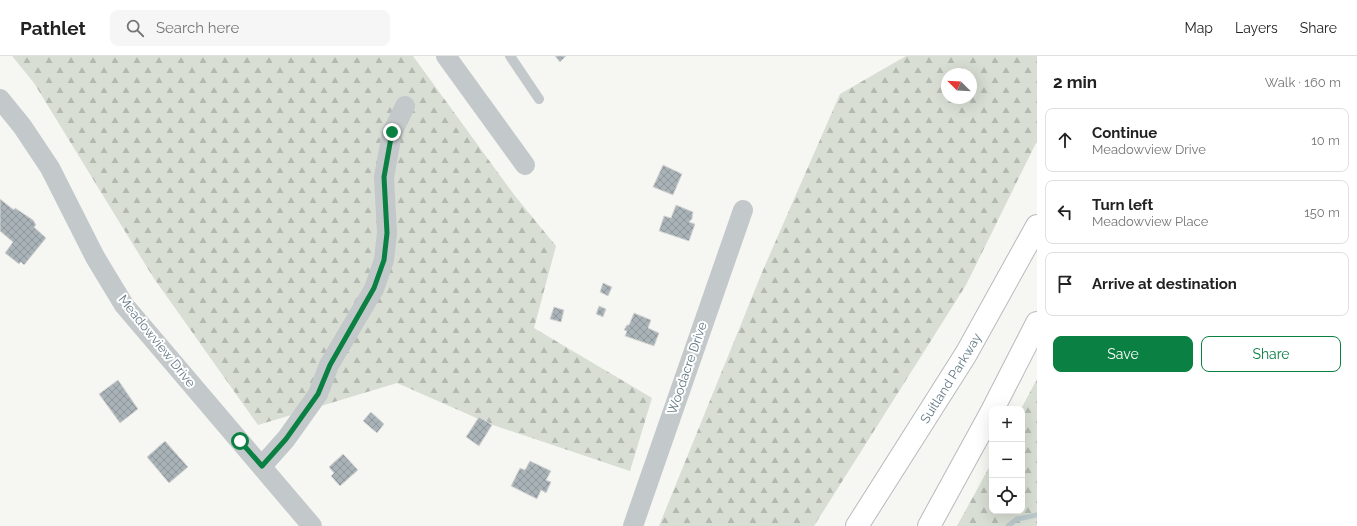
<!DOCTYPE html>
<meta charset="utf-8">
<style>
:root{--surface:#fff;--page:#f6f6f6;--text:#222;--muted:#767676;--line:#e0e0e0;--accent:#0b8043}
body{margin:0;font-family:Raleway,sans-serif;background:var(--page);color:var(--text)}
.controls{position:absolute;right:12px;bottom:12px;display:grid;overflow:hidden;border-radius:8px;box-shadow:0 4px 16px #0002}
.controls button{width:36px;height:36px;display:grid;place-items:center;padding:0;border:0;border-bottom:1px solid var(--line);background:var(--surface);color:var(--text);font:20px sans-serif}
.compass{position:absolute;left:941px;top:12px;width:36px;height:36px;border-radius:50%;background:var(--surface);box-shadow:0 4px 16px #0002;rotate:294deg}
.stop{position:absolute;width:12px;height:12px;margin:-9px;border:3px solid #0b8043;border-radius:50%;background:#fff}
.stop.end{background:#0b8043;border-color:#fff;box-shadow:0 1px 4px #0008}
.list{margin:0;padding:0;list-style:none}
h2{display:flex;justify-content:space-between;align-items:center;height:52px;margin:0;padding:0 16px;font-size:17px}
h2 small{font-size:13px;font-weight:400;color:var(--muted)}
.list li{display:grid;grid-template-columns:26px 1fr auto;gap:12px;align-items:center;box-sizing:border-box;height:64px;margin:0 8px 8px;padding:0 8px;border:1px solid var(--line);border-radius:8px}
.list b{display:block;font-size:15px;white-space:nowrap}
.list p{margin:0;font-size:13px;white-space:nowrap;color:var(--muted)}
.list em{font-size:13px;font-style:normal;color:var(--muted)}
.actions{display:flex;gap:8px;padding:12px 16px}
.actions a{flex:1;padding:9px 0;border:1px solid var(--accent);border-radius:8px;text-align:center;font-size:14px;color:var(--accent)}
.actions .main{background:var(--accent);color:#fff}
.icon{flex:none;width:22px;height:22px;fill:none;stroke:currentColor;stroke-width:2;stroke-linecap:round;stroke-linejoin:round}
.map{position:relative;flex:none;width:1037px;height:470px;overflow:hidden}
header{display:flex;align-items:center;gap:24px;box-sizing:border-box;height:56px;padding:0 20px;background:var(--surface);border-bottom:1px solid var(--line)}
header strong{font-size:19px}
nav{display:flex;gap:22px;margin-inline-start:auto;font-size:14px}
.search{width:280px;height:36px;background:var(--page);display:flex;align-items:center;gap:10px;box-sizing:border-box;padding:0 14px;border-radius:8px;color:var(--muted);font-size:15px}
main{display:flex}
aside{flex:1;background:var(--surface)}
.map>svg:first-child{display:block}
</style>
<header>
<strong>Pathlet</strong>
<div class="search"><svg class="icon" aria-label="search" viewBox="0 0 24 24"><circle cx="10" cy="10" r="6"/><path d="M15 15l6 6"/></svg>Search here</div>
<nav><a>Map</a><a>Layers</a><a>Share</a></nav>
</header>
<main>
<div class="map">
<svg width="1037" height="470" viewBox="0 0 1037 470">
<defs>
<pattern id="forest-firs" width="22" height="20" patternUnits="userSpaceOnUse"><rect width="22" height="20" fill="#d8ded3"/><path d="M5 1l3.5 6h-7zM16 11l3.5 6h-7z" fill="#b3b9b1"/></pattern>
<pattern id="building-cross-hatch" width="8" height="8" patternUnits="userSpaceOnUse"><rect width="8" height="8" fill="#a9b3b7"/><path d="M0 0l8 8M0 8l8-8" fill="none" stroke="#8d969a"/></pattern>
</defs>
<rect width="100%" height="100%" fill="#f6f6f2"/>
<g fill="url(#forest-firs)" fill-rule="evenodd">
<polygon points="12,0 413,0 515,140 556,190 534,272 652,342 630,415 490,368 397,327 258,369 153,221 34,27"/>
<path d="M 906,0 L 1037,0 L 1037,85 L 966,229 L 814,470 L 659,470 L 763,214 L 840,38 ZM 947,18 L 971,18 L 971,42 L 947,42 Z"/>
<polygon points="1037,323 1037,470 957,470 992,406 992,455 1022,455 1021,353"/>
</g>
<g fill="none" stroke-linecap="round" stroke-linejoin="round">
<polyline stroke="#bac8cc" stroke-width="5" points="1008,470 1017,463 1037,459"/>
</g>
<g fill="url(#building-cross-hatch)" stroke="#d7d7d5">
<polygon points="555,0 566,0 560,6"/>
<polygon points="663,109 682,118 673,139 653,131"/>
<polygon points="0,143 14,154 15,152 33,164 36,169 34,171 46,182 24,209 21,206 19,208 5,197 13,186 0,175"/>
<polygon points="676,149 693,156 692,163 689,166 695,168 689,185 659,175 664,160 671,162"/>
<polygon points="603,227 612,231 608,240 600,236"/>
<polygon points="599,250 606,253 603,261 596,258"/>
<polygon points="554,251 564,254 561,266 550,263"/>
<polygon points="634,257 651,264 648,272 659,277 654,290 625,280 627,275 624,274 627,269 629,269"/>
<polygon points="118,324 138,353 120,367 99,338"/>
<polygon points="371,356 384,368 377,377 363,365"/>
<polygon points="479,361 492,369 479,390 466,381"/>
<polygon points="165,385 188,411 169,427 147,401"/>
<polygon points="343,398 358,414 340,430 331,420 334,417 329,411"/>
<polygon points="530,405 551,415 546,424 551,426 546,437 541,434 537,443 511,430 520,412 525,414"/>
</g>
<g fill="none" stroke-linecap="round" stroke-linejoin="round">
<defs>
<g id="highway">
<polyline points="993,353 1037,267"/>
<path id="s1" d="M 857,470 L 966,298 L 1037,170"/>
<polyline points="929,470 992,355"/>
</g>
</defs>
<use href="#highway" stroke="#b7bbbe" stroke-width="24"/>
<polyline stroke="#c3c8ca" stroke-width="10" points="510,0 539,43"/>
<g stroke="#c3c8ca" stroke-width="20">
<polyline points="446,0 525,109"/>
<polyline points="0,43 22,70 50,112 95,201 124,249 312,470"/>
<polyline points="262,410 286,383 318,338 329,309 374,233 384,204 387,177 384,121 392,77 405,50"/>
<polyline points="633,470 743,154"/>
</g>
<use href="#highway" stroke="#fff" stroke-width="22"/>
</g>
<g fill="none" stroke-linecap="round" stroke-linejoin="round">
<polyline stroke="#0b8043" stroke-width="5" points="240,385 262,410 286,383 318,338 330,309 374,232 384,204 387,177 384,121 392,76"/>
</g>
<g text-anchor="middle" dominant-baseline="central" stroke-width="4" stroke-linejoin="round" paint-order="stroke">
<g font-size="13" fill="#637985" stroke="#fff">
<text transform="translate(157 285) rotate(51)">Meadowview Drive</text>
<text transform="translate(687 312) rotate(-71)">Woodacre Drive</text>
<text stroke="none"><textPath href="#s1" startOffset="175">Suitland Parkway</textPath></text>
</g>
</g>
</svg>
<div class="controls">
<button>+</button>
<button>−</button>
<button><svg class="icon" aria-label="locate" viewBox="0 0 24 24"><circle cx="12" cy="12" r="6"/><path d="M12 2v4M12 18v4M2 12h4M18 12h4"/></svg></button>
</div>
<svg class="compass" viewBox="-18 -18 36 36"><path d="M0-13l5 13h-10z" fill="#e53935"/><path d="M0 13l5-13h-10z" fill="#767676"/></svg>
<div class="stop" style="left:240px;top:385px"></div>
<div class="stop end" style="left:392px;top:76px"></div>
</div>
<aside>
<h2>2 min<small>Walk · 160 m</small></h2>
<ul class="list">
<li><svg class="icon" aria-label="ahead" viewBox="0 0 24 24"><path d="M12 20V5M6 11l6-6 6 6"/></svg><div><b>Continue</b><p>Meadowview Drive</p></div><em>10 m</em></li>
<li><svg class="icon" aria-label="left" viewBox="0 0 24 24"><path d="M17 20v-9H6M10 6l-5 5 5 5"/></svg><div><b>Turn left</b><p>Meadowview Place</p></div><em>150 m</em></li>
<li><svg class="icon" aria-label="arrive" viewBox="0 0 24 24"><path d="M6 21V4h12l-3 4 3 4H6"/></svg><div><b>Arrive at destination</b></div></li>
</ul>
<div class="actions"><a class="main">Save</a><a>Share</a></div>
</aside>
</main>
